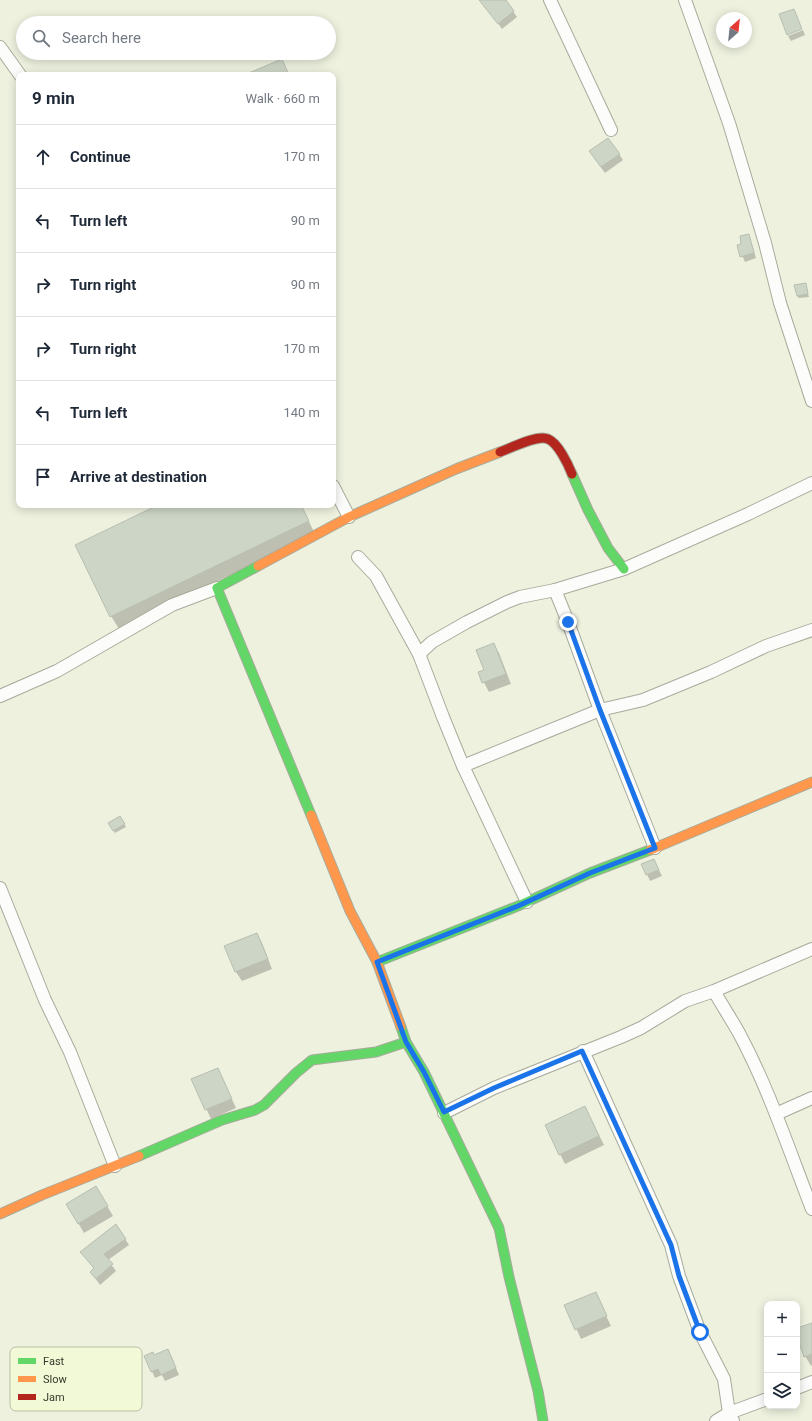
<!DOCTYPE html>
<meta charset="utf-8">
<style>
:root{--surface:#fff;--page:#f6f6f7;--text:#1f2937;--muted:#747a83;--line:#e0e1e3}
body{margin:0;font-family:Roboto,sans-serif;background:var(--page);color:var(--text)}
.controls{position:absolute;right:12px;bottom:12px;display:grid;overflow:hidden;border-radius:8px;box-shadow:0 2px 10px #0003}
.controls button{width:36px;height:36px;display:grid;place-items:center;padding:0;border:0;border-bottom:1px solid var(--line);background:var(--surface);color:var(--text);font:20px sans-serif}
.compass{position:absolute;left:716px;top:12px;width:36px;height:36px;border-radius:50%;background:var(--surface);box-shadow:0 2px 10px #0003;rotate:27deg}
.stop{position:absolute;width:12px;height:12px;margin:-9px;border:3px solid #1a73e8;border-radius:50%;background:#fff}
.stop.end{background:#1a73e8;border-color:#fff;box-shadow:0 1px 4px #0008}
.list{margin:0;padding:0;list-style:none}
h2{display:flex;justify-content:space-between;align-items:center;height:52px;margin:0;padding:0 16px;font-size:17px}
h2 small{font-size:13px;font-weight:400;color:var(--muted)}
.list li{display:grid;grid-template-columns:26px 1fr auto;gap:12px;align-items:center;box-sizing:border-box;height:64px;padding:0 16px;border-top:1px solid var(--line)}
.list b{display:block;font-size:15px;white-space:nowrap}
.list em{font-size:13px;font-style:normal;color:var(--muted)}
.icon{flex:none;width:22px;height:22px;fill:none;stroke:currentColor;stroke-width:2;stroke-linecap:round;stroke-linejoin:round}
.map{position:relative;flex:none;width:812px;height:1421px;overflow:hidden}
.search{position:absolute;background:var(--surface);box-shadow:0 2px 10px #0003;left:16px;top:16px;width:320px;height:44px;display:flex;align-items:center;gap:10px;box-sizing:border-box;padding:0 14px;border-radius:22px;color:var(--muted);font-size:15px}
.panel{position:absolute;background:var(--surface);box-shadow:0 2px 10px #0003;left:16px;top:72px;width:320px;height:436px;border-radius:8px}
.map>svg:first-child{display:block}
</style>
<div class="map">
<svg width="812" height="1421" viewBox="0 0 812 1421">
<rect width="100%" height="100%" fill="#edf1de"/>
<g fill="#0003">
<polygon points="487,0 505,0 517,17 502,29 483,3"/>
<polygon points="803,30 805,35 791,41 788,36"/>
<polygon points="619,154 623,160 605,173 594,158"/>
<polygon points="751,241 756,258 745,262 738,246"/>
<polygon points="805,284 809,297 799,298 797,296"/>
<polygon points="161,505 301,505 315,534 119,629 111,616"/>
<polygon points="493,644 499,653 511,684 489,692 479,673 485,671"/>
<polygon points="120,817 126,827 115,833 109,823"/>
<polygon points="654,860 662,876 650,881 643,865"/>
<polygon points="256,934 262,943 272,969 242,981 236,972 226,946"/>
<polygon points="218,1069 236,1108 211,1119 193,1080"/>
<polygon points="590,1117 604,1145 565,1164 560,1154"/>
<polygon points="96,1187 113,1216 84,1233 67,1204"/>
<polygon points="125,1239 129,1245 108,1260 116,1271 100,1285 91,1272 94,1269 82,1252"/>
<polygon points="595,1293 611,1326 581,1339 566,1306"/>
<polygon points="812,1324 812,1365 811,1366 805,1356 797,1334 797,1329"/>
<polygon points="145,1356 171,1356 179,1375 165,1381 162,1375 155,1378"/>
</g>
<g fill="#ccd5c6" stroke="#b8bfb1">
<polygon points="479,0 506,0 514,11 498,24"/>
<polygon points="794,9 802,29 787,35 779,14"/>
<polygon points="282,59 289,75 244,75"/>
<polygon points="608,138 620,154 601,167 589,151"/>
<polygon points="749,234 754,253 740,257 737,245 741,244 740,236"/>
<polygon points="806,283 808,294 797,296 794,285"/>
<polygon points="158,505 301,505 309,521 110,617 75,545"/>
<polygon points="494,643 506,674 482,683 478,672 484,670 476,650"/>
<polygon points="120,816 125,824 113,831 108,823"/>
<polygon points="654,859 659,870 646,875 641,864"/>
<polygon points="257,933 268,959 235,972 224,946"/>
<polygon points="218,1068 232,1099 205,1110 191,1079"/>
<polygon points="585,1106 599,1136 559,1155 545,1125"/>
<polygon points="96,1186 108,1206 78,1224 66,1204"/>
<polygon points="116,1224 126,1239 104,1254 113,1264 96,1279 90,1272 94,1268 80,1252"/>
<polygon points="596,1292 607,1316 575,1330 564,1305"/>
<polygon points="812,1323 812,1354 804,1357 797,1337 797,1328"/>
<polygon points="168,1349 176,1368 161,1375 158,1369 151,1372 144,1356 153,1352 154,1355"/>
</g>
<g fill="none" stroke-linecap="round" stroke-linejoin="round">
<defs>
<g id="street">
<polyline points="550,0 611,130"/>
<polyline points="685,0 729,123 765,243 780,303 812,401"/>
<polyline points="0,47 20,75"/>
<polyline points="333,486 349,517"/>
<polyline points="358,557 376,576 419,654 443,717 463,766 527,902"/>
<polyline points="555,590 568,622 600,710 655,848"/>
<polyline points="419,654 432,642 467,622 507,602 520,597 555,590 624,569 748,514 812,483"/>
<polyline points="0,696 57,671 172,605 217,588"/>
<polyline points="463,766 600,710 643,700 711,672 766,646 812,630"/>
<polyline points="0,888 45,1000 70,1052 115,1166"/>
<path d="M 714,991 C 722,1005 731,1019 739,1033 C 769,1089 789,1150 812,1209"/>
<polyline points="583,1051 671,1245 679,1276 700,1332 724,1379 729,1413 733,1421"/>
<polyline points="444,1113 494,1088 621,1037 641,1028 685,1001 714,991 812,949"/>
<polyline points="776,1114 812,1098"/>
<polyline points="797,1388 812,1382"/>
<polyline points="716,1421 729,1413 767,1399"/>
</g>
<g id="fast">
<polyline points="572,474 588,510 608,548 624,569"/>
<polyline points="258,566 217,588 311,815"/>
<polyline points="377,962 518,906 590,873 650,850"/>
<polyline points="401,1027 406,1042 424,1072 499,1228 509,1277 538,1391 543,1421"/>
<polyline points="139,1156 222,1120 255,1110 264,1105 296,1073 312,1060 376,1052 406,1042"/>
</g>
<g id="slow">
<polyline points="258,566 349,517 456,469 500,452"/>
<polyline points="311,815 350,911 377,962 401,1027"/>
<polyline points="650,850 812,782"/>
<polyline points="0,1214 42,1195 139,1156"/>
</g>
<path id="jam" d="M 500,452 C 511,448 538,434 548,439 C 558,443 568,464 572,474"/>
</defs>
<use href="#street" stroke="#a8ab9c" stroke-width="14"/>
<use href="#fast" stroke="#a8ab9c" stroke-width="11"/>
<use href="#slow" stroke="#a8ab9c" stroke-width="11"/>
<use href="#jam" stroke="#a8ab9c" stroke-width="11"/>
<use href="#street" stroke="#fcfdfa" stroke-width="12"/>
<use href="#fast" stroke="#63d668" stroke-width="9"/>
<use href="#slow" stroke="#ff974d" stroke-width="9"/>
<use href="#jam" stroke="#b3261e" stroke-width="9"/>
</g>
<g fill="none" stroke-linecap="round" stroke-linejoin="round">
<polyline stroke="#1a73e8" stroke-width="5" points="568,622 600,710 655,848 590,873 518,906 377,962 406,1042 424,1072 444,1112 494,1088 582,1051 671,1245 679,1276 700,1332"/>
</g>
<rect x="10" y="1347" width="132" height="64" rx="6" fill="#f2f9d6" stroke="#babfa3" stroke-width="1"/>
<rect x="18" y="1358" width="18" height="6" fill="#63d668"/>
<rect x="18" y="1376" width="18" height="6" fill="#ff974d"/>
<rect x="18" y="1394" width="18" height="6" fill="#b3261e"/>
<g font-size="11" fill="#36382b">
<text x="43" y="1365">Fast</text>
<text x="43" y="1383">Slow</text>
<text x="43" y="1401">Jam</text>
</g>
</svg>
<div class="controls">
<button>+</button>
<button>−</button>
<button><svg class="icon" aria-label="layers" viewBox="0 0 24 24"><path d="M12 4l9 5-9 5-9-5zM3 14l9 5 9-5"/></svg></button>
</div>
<svg class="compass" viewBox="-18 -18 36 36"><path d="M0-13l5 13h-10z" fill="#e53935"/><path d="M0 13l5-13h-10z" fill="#747a83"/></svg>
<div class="stop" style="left:700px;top:1332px"></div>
<div class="stop end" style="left:568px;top:622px"></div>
<div class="search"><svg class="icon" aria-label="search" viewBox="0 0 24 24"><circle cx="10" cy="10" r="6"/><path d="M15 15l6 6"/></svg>Search here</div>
<section class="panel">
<h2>9 min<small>Walk · 660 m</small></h2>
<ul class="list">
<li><svg class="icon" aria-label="ahead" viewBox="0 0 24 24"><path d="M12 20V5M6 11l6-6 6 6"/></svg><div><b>Continue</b></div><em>170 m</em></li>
<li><svg class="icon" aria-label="left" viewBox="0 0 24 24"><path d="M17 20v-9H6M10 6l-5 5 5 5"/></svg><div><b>Turn left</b></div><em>90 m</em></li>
<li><svg class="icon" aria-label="right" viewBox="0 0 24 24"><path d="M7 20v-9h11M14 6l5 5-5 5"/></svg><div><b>Turn right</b></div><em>90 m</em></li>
<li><svg class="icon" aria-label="right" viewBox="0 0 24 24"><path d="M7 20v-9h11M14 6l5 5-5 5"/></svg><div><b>Turn right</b></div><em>170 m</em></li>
<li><svg class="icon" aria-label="left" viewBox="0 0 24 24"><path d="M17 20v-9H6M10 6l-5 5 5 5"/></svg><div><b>Turn left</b></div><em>140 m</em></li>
<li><svg class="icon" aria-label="arrive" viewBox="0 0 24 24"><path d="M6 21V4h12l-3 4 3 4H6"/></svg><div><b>Arrive at destination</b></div></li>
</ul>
</section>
</div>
